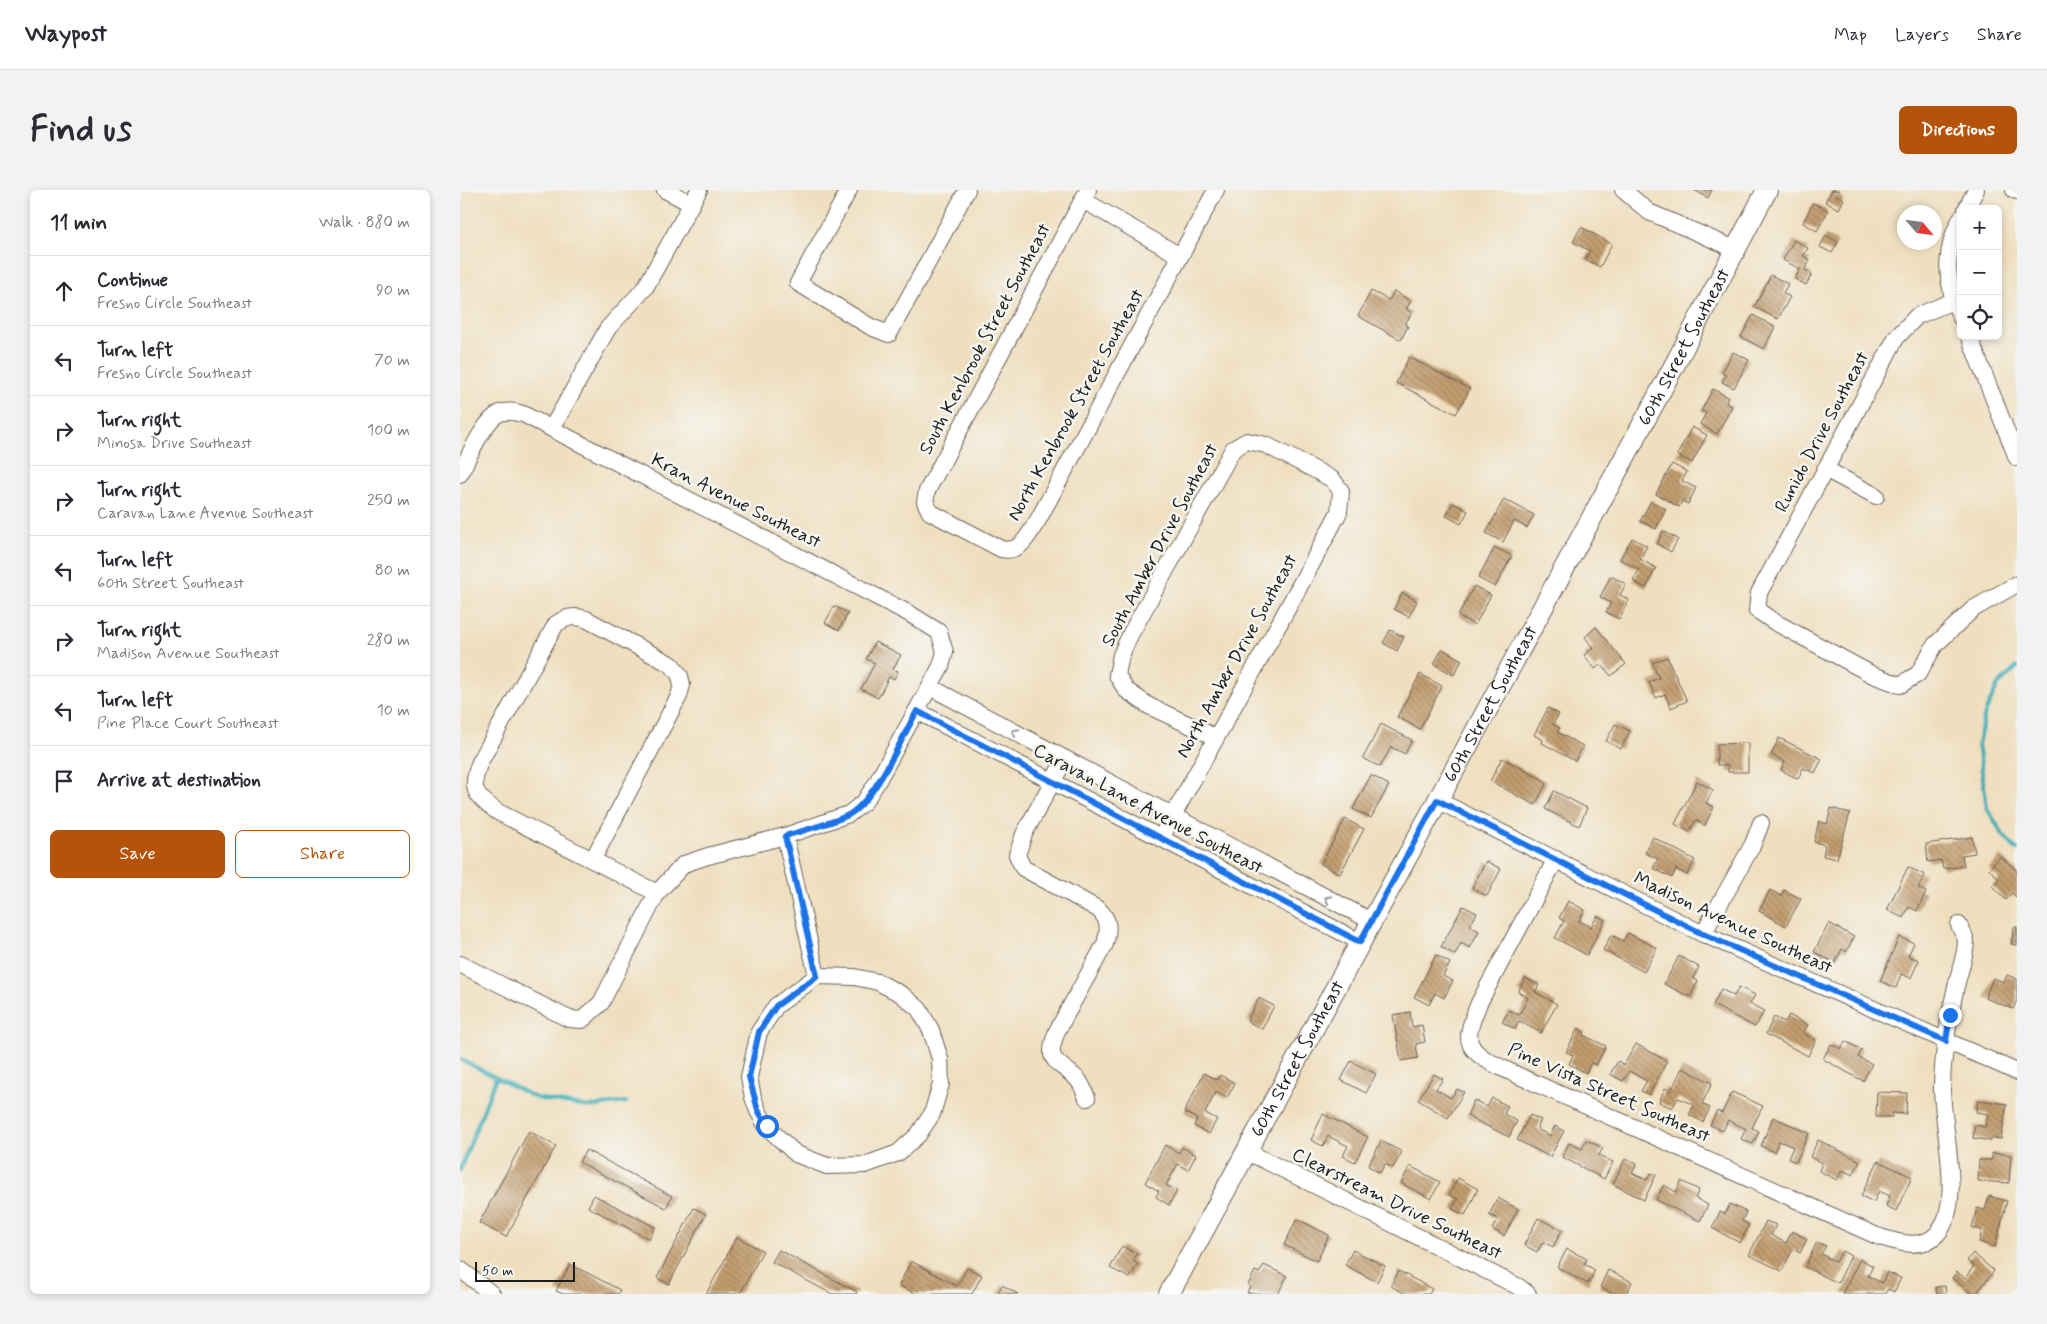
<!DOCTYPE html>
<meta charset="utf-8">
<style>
:root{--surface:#fff;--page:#f2f2f3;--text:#2b2b33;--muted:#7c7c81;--line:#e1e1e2;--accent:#b45309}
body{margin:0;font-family:Mynerve,sans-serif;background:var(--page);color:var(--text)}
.controls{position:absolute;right:15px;top:15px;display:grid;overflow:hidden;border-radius:8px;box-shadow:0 2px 8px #0003}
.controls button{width:45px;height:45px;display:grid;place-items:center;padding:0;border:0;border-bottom:1px solid var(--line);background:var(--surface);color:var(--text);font:25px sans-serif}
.compass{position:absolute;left:1437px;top:15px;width:45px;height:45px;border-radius:50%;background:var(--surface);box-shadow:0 2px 8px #0003;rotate:118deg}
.scale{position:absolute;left:15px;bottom:12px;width:100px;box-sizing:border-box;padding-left:5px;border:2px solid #1c1c1c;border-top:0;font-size:14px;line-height:18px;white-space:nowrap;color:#1c1c1c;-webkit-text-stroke:4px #f6f6f2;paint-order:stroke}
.stop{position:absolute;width:15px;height:15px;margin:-11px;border:4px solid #1a73e8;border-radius:50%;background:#fff}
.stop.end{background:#1a73e8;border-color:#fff;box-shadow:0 1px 5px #0008}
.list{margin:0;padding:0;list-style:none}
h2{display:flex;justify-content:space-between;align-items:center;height:65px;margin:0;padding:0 20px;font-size:21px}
h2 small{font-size:16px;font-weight:400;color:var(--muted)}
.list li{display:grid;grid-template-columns:32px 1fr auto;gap:15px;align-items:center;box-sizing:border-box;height:70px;padding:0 20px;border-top:1px solid var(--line)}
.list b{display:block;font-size:19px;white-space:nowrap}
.list p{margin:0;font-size:16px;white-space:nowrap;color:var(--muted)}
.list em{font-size:16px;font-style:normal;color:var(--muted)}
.actions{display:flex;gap:10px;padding:15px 20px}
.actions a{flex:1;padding:11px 0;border:1px solid var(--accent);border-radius:8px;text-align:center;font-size:18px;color:var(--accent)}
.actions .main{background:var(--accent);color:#fff}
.icon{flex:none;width:28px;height:28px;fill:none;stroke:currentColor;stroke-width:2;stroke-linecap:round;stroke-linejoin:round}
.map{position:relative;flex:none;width:1557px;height:1104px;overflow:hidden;border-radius:8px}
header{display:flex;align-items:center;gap:30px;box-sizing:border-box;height:70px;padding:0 25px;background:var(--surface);border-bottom:1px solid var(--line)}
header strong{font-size:24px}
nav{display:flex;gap:28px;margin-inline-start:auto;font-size:18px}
.intro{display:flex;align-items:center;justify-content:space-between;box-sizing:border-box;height:120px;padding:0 30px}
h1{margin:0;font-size:35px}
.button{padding:12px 22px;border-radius:8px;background:var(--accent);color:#fff;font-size:18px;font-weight:700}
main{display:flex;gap:30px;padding:0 30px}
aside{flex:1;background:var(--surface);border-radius:8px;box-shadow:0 2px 8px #0003}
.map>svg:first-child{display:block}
</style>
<header>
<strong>Waypost</strong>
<nav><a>Map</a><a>Layers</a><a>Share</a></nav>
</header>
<div class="intro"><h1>Find us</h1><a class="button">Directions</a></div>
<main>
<aside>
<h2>11 min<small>Walk · 880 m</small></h2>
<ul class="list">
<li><svg class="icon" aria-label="ahead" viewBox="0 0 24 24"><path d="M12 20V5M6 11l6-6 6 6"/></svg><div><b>Continue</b><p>Fresno Circle Southeast</p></div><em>90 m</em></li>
<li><svg class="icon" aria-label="left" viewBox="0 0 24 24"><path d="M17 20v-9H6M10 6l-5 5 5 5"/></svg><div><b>Turn left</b><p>Fresno Circle Southeast</p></div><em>70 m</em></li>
<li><svg class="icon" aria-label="right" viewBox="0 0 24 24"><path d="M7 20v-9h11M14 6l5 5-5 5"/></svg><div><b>Turn right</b><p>Minosa Drive Southeast</p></div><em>100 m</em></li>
<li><svg class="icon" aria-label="right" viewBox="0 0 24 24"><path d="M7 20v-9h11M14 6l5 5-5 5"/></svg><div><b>Turn right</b><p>Caravan Lane Avenue Southeast</p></div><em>250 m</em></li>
<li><svg class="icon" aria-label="left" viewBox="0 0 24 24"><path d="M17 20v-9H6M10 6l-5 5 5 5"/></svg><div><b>Turn left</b><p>60th Street Southeast</p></div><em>80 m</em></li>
<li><svg class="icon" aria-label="right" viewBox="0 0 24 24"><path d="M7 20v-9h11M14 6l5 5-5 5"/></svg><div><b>Turn right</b><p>Madison Avenue Southeast</p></div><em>280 m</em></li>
<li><svg class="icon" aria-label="left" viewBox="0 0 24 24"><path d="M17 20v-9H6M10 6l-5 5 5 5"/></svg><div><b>Turn left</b><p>Pine Place Court Southeast</p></div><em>10 m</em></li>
<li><svg class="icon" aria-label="arrive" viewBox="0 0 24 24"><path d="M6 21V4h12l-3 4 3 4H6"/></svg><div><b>Arrive at destination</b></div></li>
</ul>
<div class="actions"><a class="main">Save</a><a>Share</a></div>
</aside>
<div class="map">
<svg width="1557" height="1104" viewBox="0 0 1557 1104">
<defs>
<pattern id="building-back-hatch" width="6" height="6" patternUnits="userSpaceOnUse" patternTransform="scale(1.25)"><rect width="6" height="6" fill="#c39e70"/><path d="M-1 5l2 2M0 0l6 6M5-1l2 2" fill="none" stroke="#9e805b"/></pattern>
</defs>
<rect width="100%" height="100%" fill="#f6f6f2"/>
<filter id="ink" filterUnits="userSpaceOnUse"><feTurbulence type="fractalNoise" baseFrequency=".02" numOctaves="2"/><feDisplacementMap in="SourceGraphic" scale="10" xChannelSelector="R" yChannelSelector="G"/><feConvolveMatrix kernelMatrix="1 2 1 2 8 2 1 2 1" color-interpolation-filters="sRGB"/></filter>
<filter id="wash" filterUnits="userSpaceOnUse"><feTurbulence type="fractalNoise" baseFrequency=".0096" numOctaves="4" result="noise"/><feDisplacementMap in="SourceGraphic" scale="20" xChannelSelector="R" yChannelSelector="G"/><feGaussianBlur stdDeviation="1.12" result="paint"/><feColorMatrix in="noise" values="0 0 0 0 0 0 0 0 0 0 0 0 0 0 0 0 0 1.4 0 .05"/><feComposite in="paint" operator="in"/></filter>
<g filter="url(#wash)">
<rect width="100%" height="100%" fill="#efdfbf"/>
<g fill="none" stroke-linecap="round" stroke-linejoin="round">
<g stroke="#3cadb7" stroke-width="4">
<polyline points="1557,477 1538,495 1525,523 1518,554 1527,618 1543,645 1557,660"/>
<polyline points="0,869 76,908 128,917 166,912"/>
<polyline points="0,980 36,888"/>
<polyline points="1555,1104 1557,1093"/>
</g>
</g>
<g id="blocks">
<g fill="url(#building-back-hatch)">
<polygon points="1234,0 1252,0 1248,8"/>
<polygon points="1372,0 1379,0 1376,5 1384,9 1379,19 1365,12"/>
<polygon points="1353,13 1368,21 1357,41 1343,33"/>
<polygon points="1121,37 1152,54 1140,77 1125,69 1130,61 1113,52"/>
<polygon points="1366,45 1378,52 1372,63 1360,57"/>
<polygon points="1334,50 1348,58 1343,66 1350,70 1345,80 1352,84 1346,95 1335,89 1340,79 1323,70"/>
<polygon points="1311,85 1328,94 1323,103 1330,107 1318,129 1294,117"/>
<polygon points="911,101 929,110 934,101 951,111 946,119 952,123 945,134 948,136 941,150 898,126"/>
<polygon points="1293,125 1315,137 1304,159 1281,147"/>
<polygon points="1273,162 1289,170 1274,198 1262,192 1266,185 1262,183"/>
<polygon points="949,167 1010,199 996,224 936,193"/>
<polygon points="1253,199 1268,207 1266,213 1272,216 1257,244 1240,234 1246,223 1241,221"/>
<polygon points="1232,237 1247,245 1232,273 1217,265"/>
<polygon points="1212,274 1227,282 1222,291 1236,298 1228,314 1222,311 1219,317 1196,304"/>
<polygon points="1044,309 1074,325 1067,338 1054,331 1043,352 1026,343"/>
<polygon points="1191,311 1206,319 1196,339 1180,331"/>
<polygon points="993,313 1008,321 1001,334 986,326"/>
<polygon points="1203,341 1218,349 1211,362 1197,354"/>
<polygon points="1172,348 1187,356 1180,369 1196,378 1186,398 1173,391 1179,380 1160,369"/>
<polygon points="1035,357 1052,366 1035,397 1018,388"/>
<polygon points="1151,386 1166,394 1160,405 1169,410 1159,429 1146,422 1151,413 1140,407"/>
<polygon points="1014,396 1031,405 1015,435 998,426"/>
<polygon points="942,403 957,411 949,427 934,419"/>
<polygon points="374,416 388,423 379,440 365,433"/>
<polygon points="1136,437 1166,474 1151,486 1141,474 1135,479 1124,465 1133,458 1125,447"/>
<polygon points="930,440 944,447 937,461 923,453"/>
<polygon points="415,452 441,465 433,479 438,481 434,489 429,487 418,508 401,499 415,473 406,469"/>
<polygon points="982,459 1002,470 994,485 974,474"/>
<polygon points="1207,467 1227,511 1211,518 1205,504 1196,508 1189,492 1199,488 1192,473"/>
<polygon points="960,484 982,496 960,539 937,527"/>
<polygon points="1088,518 1099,524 1093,534 1100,538 1097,542 1123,556 1115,571 1082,553 1083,550 1074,545"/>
<polygon points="921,534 952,550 945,564 931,557 920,577 903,568"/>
<polygon points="1155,534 1170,541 1161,559 1146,551"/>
<polygon points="1319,548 1362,569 1355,583 1343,578 1338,589 1321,580 1325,572 1311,565"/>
<polygon points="1288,553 1288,582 1268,582 1268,575 1257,575 1257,554"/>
<polygon points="1042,568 1087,592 1075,615 1030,591"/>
<polygon points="911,585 929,595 911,628 893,619"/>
<polygon points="1237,591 1253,600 1246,613 1254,617 1245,635 1236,630 1229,642 1215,634"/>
<polygon points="1094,601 1127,618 1119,636 1085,619"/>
<polygon points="1371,618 1390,623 1377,669 1363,666 1365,655 1354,652 1359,631 1367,634"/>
<polygon points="885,629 904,639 880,684 861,674"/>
<polygon points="1193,647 1235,670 1227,685 1216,679 1212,688 1193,678 1198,669 1185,663"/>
<polygon points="1512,647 1515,663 1502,665 1504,676 1483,679 1481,670 1468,672 1466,654"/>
<polygon points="1541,666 1557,681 1557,708 1552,703 1546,710 1532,696 1539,689 1529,679"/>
<polygon points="1026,671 1041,679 1027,706 1012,698"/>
<polygon points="1448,677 1465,685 1458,698 1466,702 1457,721 1449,717 1443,728 1427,720"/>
<polygon points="1310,700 1321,706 1324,700 1341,709 1326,736 1299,721"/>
<polygon points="1108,711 1125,720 1119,731 1131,737 1137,726 1145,730 1127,765 1095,748 1104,731 1099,728"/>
<polygon points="1003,716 1017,723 1010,736 1019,741 1010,758 1001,753 995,765 981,757"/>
<polygon points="1369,733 1394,747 1386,762 1382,759 1375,773 1354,762"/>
<polygon points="1554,737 1557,737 1557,755 1551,754"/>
<polygon points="1168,743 1197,758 1184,782 1143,760 1151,745 1163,751"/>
<polygon points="1439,747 1454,753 1448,766 1459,770 1451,788 1441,784 1436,798 1420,791"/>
<polygon points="976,765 990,773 983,786 993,791 984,808 975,803 969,815 954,807"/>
<polygon points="1219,766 1239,777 1233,788 1238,791 1230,807 1204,794"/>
<polygon points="1547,785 1557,789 1557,810 1553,819 1525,808 1533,788 1544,792"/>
<polygon points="1065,788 1079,795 1075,802 1097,814 1081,843 1059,831 1055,839 1042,832 1049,820 1059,825 1068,808 1058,802"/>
<polygon points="1279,797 1295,805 1290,814 1304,821 1295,837 1253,815 1261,799 1274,806"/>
<polygon points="799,808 814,816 802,839 787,831"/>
<polygon points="950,822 952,837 962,835 965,852 956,854 958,868 941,871 933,825"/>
<polygon points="1329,825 1348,835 1343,843 1356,850 1348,866 1306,844 1314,827 1325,832"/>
<polygon points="1118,838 1125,842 1123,845 1146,856 1136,875 1131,873 1126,883 1109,874 1113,865 1106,862"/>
<polygon points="1385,851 1402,860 1398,867 1412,874 1403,891 1363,869 1371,854 1381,859"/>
<polygon points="1176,854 1207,871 1189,905 1181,901 1187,891 1169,881 1163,891 1150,884 1158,871 1164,875"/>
<polygon points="891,871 916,884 906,903 881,890"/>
<polygon points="1222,878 1252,893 1242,914 1250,918 1243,932 1229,925 1234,915 1218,908 1212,918 1199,912 1205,898 1211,901"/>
<polygon points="744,883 757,890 760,885 775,893 767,908 756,902 745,923 757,929 749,944 734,936 737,929 724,922"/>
<polygon points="974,884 983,889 976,899 991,908 997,899 1004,902 988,928 958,910"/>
<polygon points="1272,902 1303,916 1292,938 1299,941 1293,954 1281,949 1286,939 1268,930 1263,941 1250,935 1257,921 1262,923"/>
<polygon points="1417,902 1447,903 1446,924 1432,923 1432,927 1416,927"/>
<polygon points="1032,908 1048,916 1044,924 1057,931 1049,947 1007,926 1014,910 1027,917"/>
<polygon points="1518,910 1547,914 1541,949 1532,948 1531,951 1513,948 1515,935 1525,937 1528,924 1516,922"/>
<polygon points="863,924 908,947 895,972 883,966 888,956 868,946 863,956 851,950"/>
<polygon points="1070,925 1081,930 1077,939 1090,946 1095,936 1104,941 1090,967 1057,950"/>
<polygon points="1313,927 1349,943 1336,972 1328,969 1333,957 1319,951 1314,962 1301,956"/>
<polygon points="69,941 96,956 46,1047 19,1033"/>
<polygon points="1126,950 1143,958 1139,965 1153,972 1144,989 1102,967 1109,953 1122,959"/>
<polygon points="1358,950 1400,971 1393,985 1382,980 1377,990 1359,981 1362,973 1350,967"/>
<polygon points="921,951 942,962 933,978 925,974 920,983 908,976"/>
<polygon points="705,955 719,963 722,957 736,965 728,980 718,974 706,995 717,1001 709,1015 696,1007 699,1001 685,993"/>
<polygon points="126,960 212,1006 206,1018 119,972"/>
<polygon points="1532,963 1551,965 1549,993 1518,991 1519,970 1532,970"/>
<polygon points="1165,969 1177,974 1172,983 1187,990 1191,983 1196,985 1184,1010 1153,994"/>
<polygon points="1418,971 1452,987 1436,1021 1426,1016 1430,1006 1419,1001 1414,1012 1401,1006"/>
<polygon points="950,976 980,992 971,1009 941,993"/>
<polygon points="998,988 1018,999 1005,1025 992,1019 998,1009 989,1005"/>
<polygon points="1221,991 1239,1000 1235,1008 1248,1015 1240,1031 1196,1010 1204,995 1216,1002"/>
<polygon points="134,1005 195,1037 189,1049 128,1017"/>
<polygon points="1529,1006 1547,1011 1535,1057 1519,1052 1522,1040 1512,1038 1517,1018 1525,1020"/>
<polygon points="1038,1008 1058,1019 1044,1046 1032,1039 1038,1029 1029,1025"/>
<polygon points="1270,1014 1286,1022 1282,1031 1289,1035 1280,1053 1252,1038 1260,1022 1265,1024"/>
<polygon points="234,1018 246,1024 209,1094 197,1088"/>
<polygon points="1078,1028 1102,1040 1093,1057 1083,1052 1077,1062 1064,1055"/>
<polygon points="837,1029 869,1045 857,1071 824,1055"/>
<polygon points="1306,1031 1316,1035 1311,1045 1326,1053 1332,1041 1347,1049 1340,1063 1333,1059 1322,1081 1289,1065"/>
<polygon points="277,1047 303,1061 280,1104 246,1104"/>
<polygon points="1357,1052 1366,1056 1361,1064 1376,1072 1382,1061 1391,1066 1378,1093 1345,1077"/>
<polygon points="662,1056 677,1064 673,1071 678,1074 670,1088 650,1078"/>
<polygon points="1107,1059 1127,1069 1124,1074 1135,1080 1128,1094 1097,1077"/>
<polygon points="319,1060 397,1102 396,1104 372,1104 312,1072"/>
<polygon points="893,1060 925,1076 917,1092 885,1075"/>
<polygon points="1513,1063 1534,1081 1516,1104 1512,1104 1492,1088 1497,1082 1505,1088 1514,1076 1507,1071"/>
<polygon points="1400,1069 1413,1076 1408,1086 1422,1093 1427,1082 1441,1088 1434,1102 1428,1099 1425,1104 1382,1104"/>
<polygon points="451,1071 497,1096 507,1078 522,1085 512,1104 456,1104 439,1095"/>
<polygon points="110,1074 160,1100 158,1104 103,1104 96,1101"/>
<polygon points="804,1075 827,1086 818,1104 787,1103 790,1096 788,1095 795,1081 799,1083"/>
<polygon points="1148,1080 1172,1092 1166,1104 1151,1104 1151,1103 1140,1097"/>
<polygon points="939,1081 972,1099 969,1104 946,1104 931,1096"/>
<polygon points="542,1095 558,1104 537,1104"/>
<polygon points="1485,1096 1486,1104 1477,1104 1476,1097"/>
</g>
</g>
</g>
<g filter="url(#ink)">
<use href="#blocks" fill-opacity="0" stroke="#666055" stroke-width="1"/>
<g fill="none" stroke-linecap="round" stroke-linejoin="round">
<defs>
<g id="minor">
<polyline points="205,0 232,14"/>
<polyline points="389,0 338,93 411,137 429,144 507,0"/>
<path d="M 628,0 L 467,301 L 465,312 L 470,322 L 541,359 C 561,364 568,345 578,330 L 756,0"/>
<polyline points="1163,0 1189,22 1275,59"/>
<polyline points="1554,0 1557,1"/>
<polyline points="623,10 720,66"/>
<polyline points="1506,19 1516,0"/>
<path d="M 1501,28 C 1483,62 1485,93 1501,128"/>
<polyline points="1493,111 1457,126 1436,148 1299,403 1297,420 1313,431 1413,485 1440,495 1458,484 1475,455 1513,419 1557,394"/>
<polyline points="1509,146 1557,268"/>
<polyline points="92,238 148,138 185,98 239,0"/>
<polyline points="1365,279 1416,306"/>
<path d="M 0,284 C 8,268 24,230 40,223 C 48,220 55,222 63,224 L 450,424 L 479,442 L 485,462 L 481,476 L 416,594 L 404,612 L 389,624 L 325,646 L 248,666 L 224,674 L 197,703 L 141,813 L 122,830 L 109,829 L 0,774"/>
<polyline points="470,497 911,731"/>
<polyline points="457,521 900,752"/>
<path d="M 605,569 L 564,644 L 557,665 L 563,678 L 638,719 C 650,730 649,739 645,754 L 597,841 C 585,872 595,869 615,887 C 621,891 624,901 627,908"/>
<polyline points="977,610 1243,744 1557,882"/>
<polyline points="325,646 357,786"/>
<path d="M 701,648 C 760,539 822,432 879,322 L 881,301 L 873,290 L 859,282 L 806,255 L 787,251 L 773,259 L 670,445 L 661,465 L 657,485 L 666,500 L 689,516 L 755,547"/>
<path d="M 133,669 L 219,506 L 222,495 L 220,486 L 212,475 L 126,429 C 113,425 107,427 96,434 L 20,572 C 9,599 15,606 38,622 L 197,703"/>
<path d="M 1096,669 L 1019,813 C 1015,824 1009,835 1009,847 C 1009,867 1042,877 1057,885 L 1417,1046 C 1437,1052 1461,1061 1477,1044 C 1505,1014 1481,934 1482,895 C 1483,863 1488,832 1495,801 C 1498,785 1505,769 1506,752 C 1506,747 1501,740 1499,735"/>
<polyline points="1243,744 1293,654 1301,633"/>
<polygon points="357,786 394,787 418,792 441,804 459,819 471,840 480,869 481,894 472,924 458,945 438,963 405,975 367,976 336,964 307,937 298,921 293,907 289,887 299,842 316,816"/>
<polyline points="786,961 1059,1097 1068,1104"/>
<polyline points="0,1079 32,1104"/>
</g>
<g id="major">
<path id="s1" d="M 709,1104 L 1197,208 L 1307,0"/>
</g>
</defs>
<use href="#minor" stroke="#666055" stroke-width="18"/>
<use href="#major" stroke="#666055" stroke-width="22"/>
<use href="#minor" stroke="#fff" stroke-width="16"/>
<use href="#major" stroke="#fff" stroke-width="20"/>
</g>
<defs><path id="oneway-chevron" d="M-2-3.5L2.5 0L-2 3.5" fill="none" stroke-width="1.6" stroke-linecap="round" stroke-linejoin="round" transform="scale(1.25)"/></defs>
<g stroke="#999">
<use href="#oneway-chevron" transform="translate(555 542) rotate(-152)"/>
<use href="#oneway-chevron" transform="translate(868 709) rotate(-152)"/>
</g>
</g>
<g fill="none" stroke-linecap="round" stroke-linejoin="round" filter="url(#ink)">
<path stroke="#1a73e8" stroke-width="6" d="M 307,936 L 298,920 L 289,887 L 299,842 L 316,816 L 357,786 L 325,646 C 341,641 377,632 390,624 C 417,607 441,549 457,521 L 900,752 L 977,610 L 1243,744 L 1486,851 L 1490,825"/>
</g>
<g text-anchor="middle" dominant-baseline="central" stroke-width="5" stroke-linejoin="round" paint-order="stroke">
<g font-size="19" fill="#1c1c1c" stroke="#f6f6f2">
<text transform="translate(525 149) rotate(-62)">South Kenbrook Street Southeast</text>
<text stroke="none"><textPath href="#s1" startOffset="1078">60th Street Southeast</textPath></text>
<text transform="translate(616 215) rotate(-61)">North Kenbrook Street Southeast</text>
<text transform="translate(1362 242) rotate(-62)">Runido Drive Southeast</text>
<text transform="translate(276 311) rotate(27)">Kran Avenue Southeast</text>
<text transform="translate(700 355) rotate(-62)">South Amber Drive Southeast</text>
<text transform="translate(777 466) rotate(-61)">North Amber Drive Southeast</text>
<text stroke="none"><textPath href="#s1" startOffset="672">60th Street Southeast</textPath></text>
<text transform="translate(688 619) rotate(28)">Caravan Lane Avenue Southeast</text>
<text transform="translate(1273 733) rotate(25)">Madison Avenue Southeast</text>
<text stroke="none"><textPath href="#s1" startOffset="268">60th Street Southeast</textPath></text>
<text transform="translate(1149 903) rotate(24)">Pine Vista Street Southeast</text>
<text transform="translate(937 1014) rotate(26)">Clearstream Drive Southeast</text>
</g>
</g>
</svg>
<div class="controls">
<button>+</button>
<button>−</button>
<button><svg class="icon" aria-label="locate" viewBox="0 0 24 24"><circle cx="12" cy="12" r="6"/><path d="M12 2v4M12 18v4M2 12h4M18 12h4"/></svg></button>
</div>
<svg class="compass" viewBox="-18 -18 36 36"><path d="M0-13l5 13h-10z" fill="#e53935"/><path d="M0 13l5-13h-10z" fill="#7c7c81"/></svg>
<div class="scale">50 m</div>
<div class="stop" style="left:307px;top:936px"></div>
<div class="stop end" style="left:1490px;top:825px"></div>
</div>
</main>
